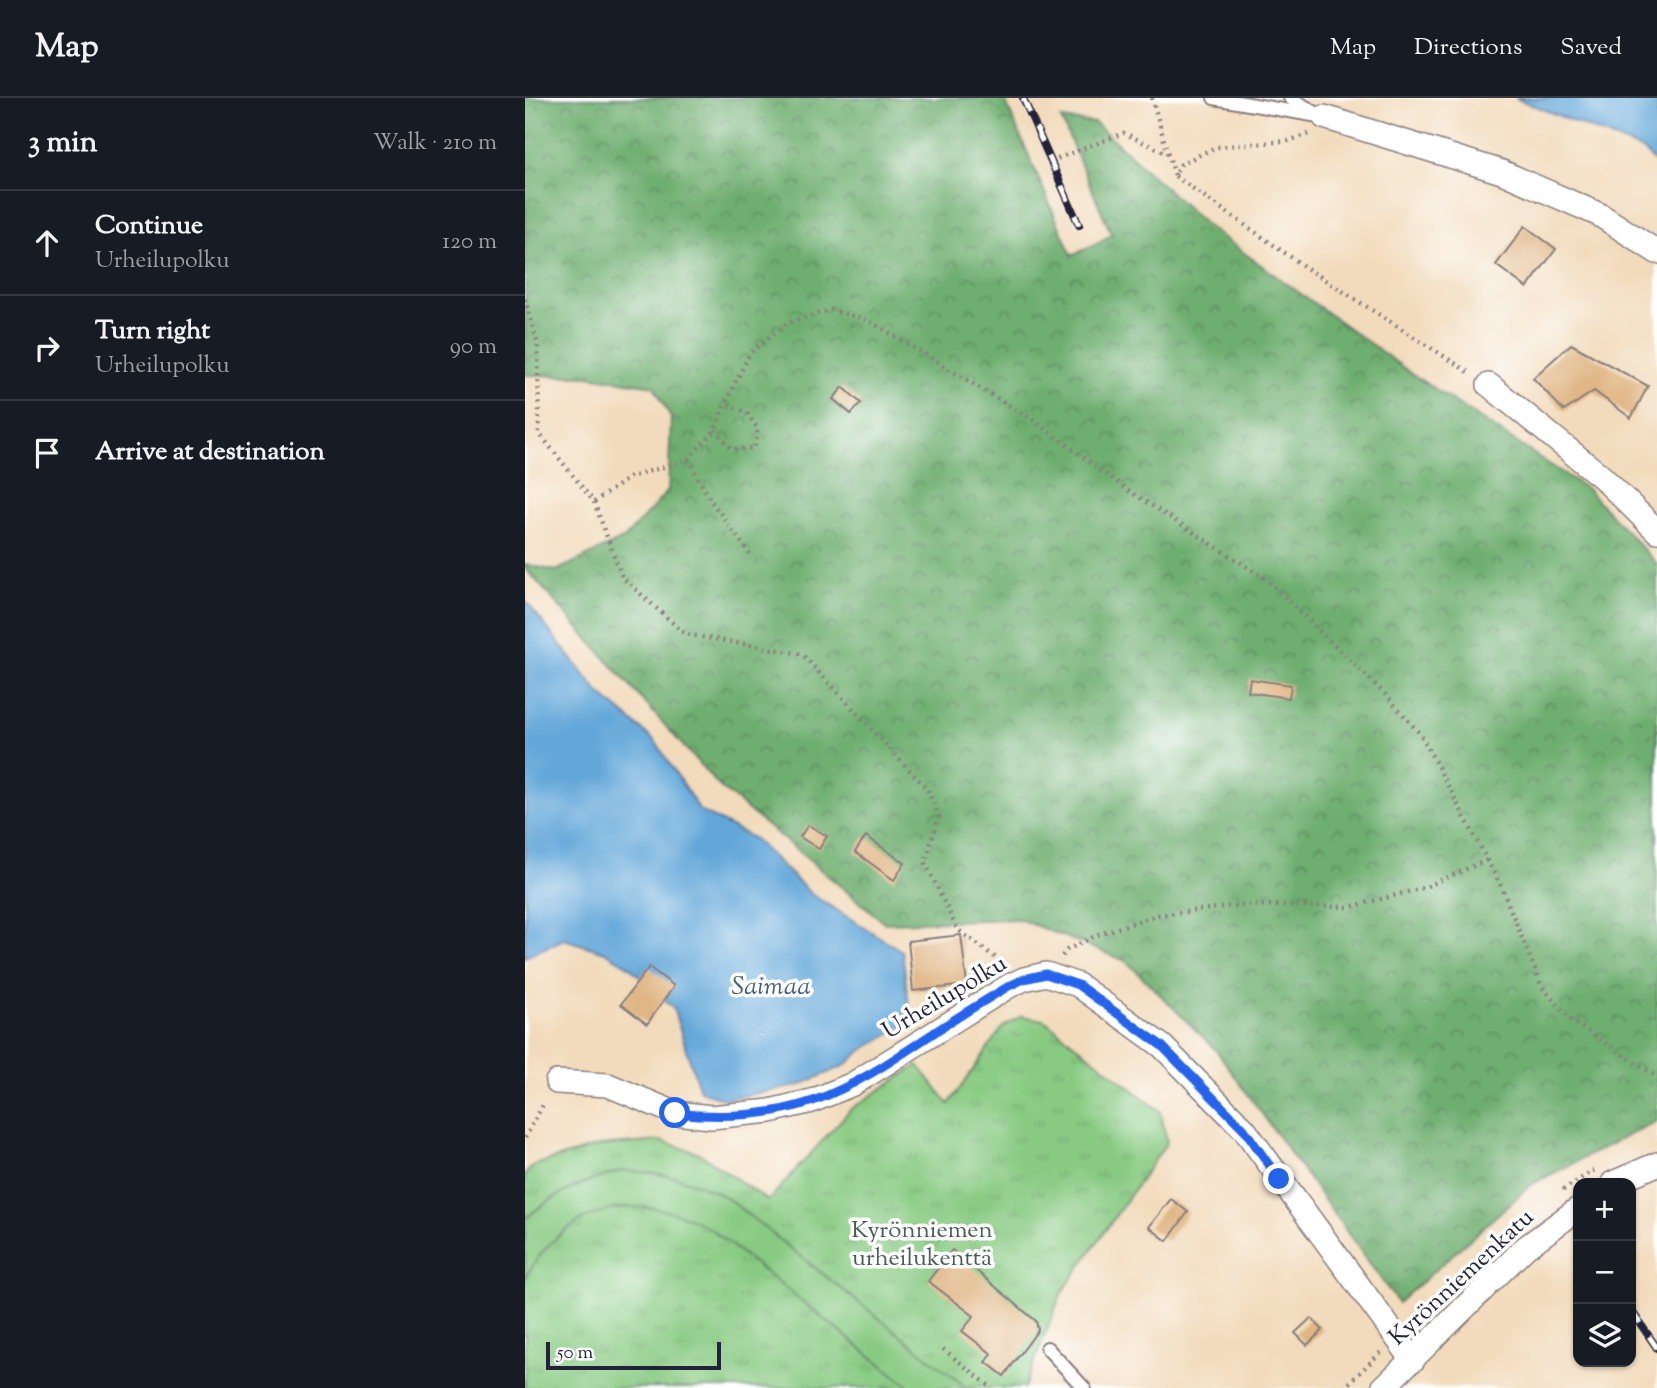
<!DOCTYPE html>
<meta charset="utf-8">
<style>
:root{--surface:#171b24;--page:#20242c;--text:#f1f3f6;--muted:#9ea1a6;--line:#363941}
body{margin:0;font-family:"Sorts Mill Goudy",serif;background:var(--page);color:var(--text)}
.controls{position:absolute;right:21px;bottom:21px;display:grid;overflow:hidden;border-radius:14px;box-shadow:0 2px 5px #0004}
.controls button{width:63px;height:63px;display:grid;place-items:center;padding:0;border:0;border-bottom:2px solid var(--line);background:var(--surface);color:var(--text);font:35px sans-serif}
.scale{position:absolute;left:21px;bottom:18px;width:175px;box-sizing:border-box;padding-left:7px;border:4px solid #22223b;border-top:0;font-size:19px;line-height:24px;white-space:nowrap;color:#22223b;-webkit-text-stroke:5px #fff;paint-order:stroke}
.stop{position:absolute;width:21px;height:21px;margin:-16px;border:5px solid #2563eb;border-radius:50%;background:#fff}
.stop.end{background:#2563eb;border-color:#fff;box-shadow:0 2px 7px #0008}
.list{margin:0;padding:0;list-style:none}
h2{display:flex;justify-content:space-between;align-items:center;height:91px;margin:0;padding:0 28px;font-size:30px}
h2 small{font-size:23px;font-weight:400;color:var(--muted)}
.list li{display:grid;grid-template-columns:46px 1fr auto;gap:21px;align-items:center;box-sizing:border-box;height:105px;padding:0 28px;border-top:2px solid var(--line)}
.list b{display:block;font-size:26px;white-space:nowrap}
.list p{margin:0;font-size:23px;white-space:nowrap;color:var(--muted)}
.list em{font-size:23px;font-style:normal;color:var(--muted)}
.icon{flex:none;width:38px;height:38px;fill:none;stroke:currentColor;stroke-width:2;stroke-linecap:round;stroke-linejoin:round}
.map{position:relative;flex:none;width:1132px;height:1290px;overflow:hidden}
header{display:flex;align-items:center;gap:42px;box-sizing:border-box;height:98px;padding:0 35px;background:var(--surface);border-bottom:2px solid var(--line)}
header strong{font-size:33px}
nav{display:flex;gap:38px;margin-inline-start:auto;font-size:24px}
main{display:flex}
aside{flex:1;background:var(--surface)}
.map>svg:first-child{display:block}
</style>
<header>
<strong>Map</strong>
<nav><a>Map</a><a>Directions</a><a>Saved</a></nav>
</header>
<main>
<aside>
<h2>3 min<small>Walk · 210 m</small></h2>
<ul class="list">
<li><svg class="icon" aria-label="ahead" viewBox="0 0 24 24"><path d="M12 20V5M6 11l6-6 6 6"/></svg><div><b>Continue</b><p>Urheilupolku</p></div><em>120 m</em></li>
<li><svg class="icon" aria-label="right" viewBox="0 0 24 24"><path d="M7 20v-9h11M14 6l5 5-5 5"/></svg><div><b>Turn right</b><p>Urheilupolku</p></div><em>90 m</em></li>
<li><svg class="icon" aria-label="arrive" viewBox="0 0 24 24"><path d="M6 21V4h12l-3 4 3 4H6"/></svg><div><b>Arrive at destination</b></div></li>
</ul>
</aside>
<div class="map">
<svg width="1132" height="1290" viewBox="0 0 1132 1290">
<defs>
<pattern id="grass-tufts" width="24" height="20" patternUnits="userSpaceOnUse" patternTransform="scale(1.75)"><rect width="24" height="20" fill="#88ca82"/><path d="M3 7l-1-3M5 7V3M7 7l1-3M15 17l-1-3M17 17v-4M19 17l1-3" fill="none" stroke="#75ad71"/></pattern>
<pattern id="forest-crowns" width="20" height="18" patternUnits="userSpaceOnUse" patternTransform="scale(1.75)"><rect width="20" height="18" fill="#6eae70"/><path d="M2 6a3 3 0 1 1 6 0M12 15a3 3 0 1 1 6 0" fill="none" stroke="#5a8d5d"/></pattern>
</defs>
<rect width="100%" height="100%" fill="#fff"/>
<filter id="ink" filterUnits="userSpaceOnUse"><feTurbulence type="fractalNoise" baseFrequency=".0143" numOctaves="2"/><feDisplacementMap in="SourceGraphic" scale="14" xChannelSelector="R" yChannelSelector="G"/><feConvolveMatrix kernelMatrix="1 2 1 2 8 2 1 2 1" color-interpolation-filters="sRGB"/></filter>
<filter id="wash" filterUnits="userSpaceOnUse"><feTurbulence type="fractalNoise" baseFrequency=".00686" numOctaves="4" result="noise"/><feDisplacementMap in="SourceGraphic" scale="28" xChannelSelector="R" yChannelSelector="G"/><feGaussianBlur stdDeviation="1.57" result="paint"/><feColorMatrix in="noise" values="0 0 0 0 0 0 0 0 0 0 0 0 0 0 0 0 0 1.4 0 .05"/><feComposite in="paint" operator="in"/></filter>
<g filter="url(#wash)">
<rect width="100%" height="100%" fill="#f2dbbc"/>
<polygon fill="url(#grass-tufts)" stroke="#55765e" stroke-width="2" points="496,918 519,922 635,1013 642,1044 536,1196 499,1290 0,1290 0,1076 10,1067 73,1048 135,1043 174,1055 243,1103 326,1011 393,967 424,1006 478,929"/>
<polygon fill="url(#forest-crowns)" stroke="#486856" stroke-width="2" points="0,0 479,0 547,158 587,137 536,21 570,25 683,129 890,278 1062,391 1132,466 1132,1023 1007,1086 873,1205 691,952 601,863 494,821 360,825 194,688 0,470 0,466 31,473 100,440 143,393 146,320 129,288 63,278 0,277"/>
<path fill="#88ca82" stroke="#55765e" stroke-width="2" d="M 97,1073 C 136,1074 168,1081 202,1100 L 442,1290 L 386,1290 L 187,1132 C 118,1089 38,1107 0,1181 L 0,1121 C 33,1093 56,1085 97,1073 Z"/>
<g fill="#64a7d9" stroke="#43648a" stroke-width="2">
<polygon points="990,0 1132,0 1132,66 1118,52"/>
<polygon points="0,502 74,595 130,643 175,713 228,740 286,796 377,853 386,923 336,953 321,967 273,988 199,1001 175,993 148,910 105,869 80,854 39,841 0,859"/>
</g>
<g id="blocks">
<g fill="#e0b684">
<polygon points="1000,128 1031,151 1002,190 971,167"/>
<polygon points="1046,246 1123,288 1106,320 1069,293 1039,313 1008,280"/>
<polygon points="318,289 336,305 326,316 308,301"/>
<polygon points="725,581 766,587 764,600 723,594"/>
<polygon points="283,727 302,738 294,751 275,739"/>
<polygon points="341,738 380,765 369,782 330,754"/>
<polygon points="436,837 442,887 388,893 383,843"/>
<polygon points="124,869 149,888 122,926 96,906"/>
<polygon points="646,1101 663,1114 642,1143 624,1129"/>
<polygon points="427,1152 511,1223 513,1232 479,1278 461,1264 467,1256 437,1233 449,1218 403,1183"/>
<polygon points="786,1220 798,1232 782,1247 770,1235"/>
</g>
</g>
</g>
<g filter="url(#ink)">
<use href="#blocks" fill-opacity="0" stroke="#8a7e7c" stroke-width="2"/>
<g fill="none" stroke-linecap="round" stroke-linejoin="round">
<defs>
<g id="lane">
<polyline points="689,0 799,19"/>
<polyline points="765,0 789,14"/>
<polyline points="522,1250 559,1290"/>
</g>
<g id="street">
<polyline points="799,19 977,74 1075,117 1132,154"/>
<polyline points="964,287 1077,379 1132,433"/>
<polyline points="32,984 83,987 150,1015 186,1019 245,1013 287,1003 328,986 484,888 499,881 521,876 553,887 637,948 719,1031 888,1262"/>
<polyline points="1088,1085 1132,1066"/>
<polyline points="858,1290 1000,1150 1053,1111"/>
</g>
</defs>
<use href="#lane" stroke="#8a7e7c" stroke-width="16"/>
<use href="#street" stroke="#8a7e7c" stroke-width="26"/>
<g stroke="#8a7e7c" stroke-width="4.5" stroke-dasharray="2 5" stroke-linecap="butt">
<polyline points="627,0 643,56"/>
<polyline points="784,36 763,43 691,49 656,66 650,78 780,169 945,275"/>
<polyline points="526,63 599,35 643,56 650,77"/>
<polyline points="0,201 13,247 14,335 69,404 97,479 160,536 277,556 402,691 414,718 400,764 432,831 479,866"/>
<polyline points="190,332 207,351 229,350 233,331 222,315 200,306"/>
<polyline points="163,361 186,403 225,456"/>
<polyline points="69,404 105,379 162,362 190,332 200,306 225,255 262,225 306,212 343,222 508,322 604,393 741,481 861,597 896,637 975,786 1017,889 1047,923 1132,979"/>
<polyline points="537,858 542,852 574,836 633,817 717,807 825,809 898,790 962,762"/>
<polyline points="0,1040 20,1003"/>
<polyline points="1038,1092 1069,1072"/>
<polyline points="888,1224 907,1206"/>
<polyline points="418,1251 467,1290"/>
<polyline points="819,1290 856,1254"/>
</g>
<use href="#lane" stroke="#fff" stroke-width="12"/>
<use href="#street" stroke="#fff" stroke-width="23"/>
<defs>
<g id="rail">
<polyline points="498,0 554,127"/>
<polyline points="1106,1212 1132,1250"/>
</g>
</defs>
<use href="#rail" stroke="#22223b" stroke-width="8"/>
<use href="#rail" stroke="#fff" stroke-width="5" stroke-dasharray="16" stroke-linecap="butt"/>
</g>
</g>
<g fill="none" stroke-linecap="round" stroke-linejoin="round" filter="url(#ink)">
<path stroke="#2563eb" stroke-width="9" d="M 150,1015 C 195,1020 245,1018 288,1003 C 333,987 371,960 410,934 C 434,918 459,903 484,888 L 499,881 L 521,876 L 553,887 L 637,948 L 719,1031 L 754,1081"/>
</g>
<g text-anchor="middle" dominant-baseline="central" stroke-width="7" stroke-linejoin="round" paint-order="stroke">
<g font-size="24" fill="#22223b" stroke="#fff">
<text transform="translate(420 900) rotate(-31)">Urheilupolku</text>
<text transform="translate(937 1180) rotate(-43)">Kyrönniemenkatu</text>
</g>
<g font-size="24" fill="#465d54" stroke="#fff">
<text x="397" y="1133">Kyrönniemen<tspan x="397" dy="28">urheilukenttä</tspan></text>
</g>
<g font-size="26" font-style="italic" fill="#405e82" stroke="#fff">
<text x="246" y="889">Saimaa</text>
</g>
</g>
</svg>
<div class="controls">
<button>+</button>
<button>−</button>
<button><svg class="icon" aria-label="layers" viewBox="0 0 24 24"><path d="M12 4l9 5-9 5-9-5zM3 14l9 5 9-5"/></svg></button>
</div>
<div class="scale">50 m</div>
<div class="stop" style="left:150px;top:1015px"></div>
<div class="stop end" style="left:754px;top:1081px"></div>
</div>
</main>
